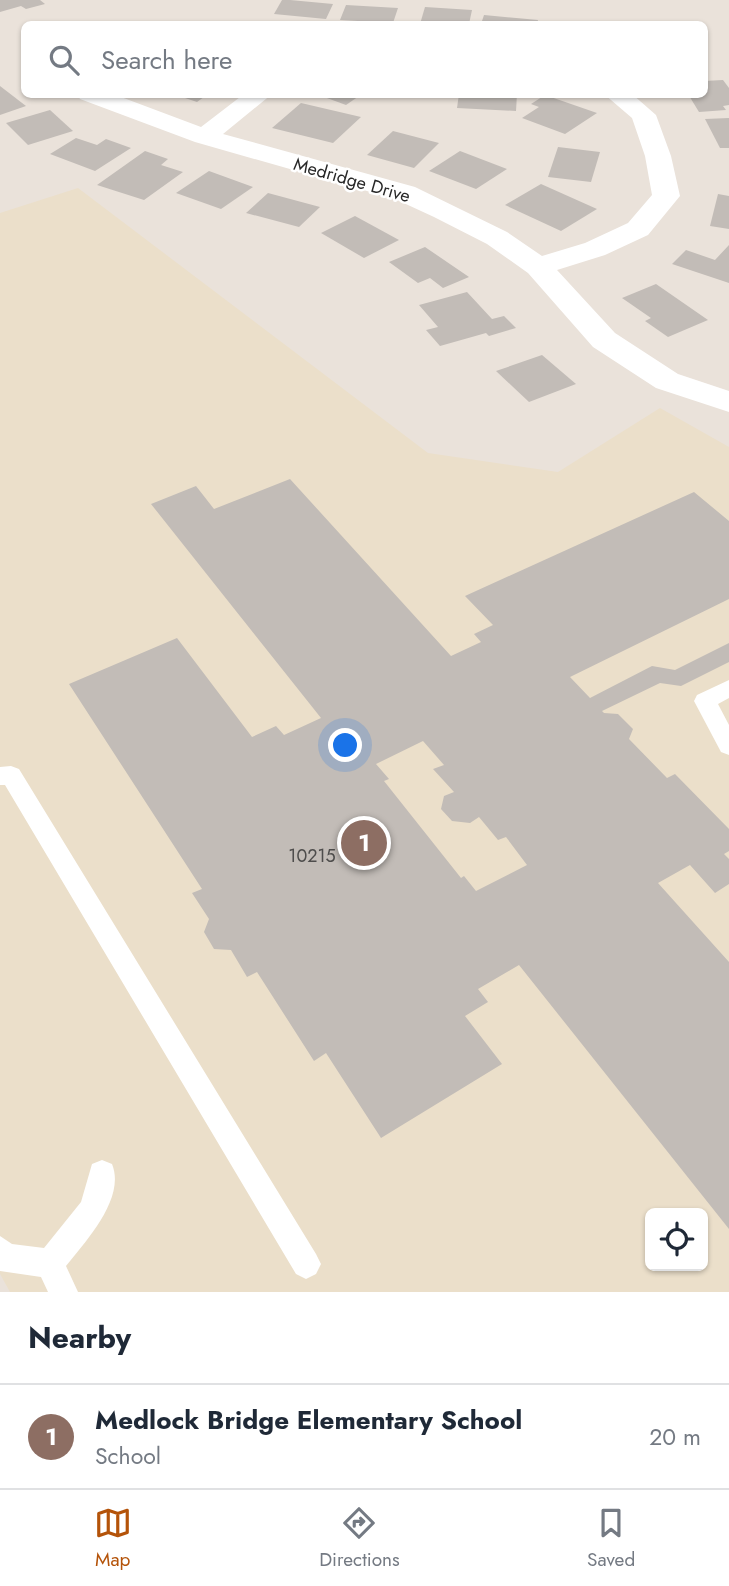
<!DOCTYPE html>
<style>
:root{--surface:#fff;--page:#f6f6f7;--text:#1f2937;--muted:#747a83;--line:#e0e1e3;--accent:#b45309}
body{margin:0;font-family:Jost,sans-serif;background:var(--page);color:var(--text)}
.controls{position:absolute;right:21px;bottom:21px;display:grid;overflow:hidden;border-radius:10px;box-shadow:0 2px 5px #0004}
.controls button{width:63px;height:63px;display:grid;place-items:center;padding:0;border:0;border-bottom:2px solid var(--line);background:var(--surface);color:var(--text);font:35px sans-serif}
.you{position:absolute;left:346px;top:746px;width:24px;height:24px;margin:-18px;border:5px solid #fff;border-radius:50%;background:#1a73e8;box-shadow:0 0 0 10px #1a73e833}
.badge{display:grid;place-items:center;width:46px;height:46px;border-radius:50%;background:var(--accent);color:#fff;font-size:23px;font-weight:700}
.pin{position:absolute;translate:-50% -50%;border:4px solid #fff;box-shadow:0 2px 7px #0006}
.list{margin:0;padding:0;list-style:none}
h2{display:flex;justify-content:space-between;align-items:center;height:91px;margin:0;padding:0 28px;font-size:30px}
h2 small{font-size:23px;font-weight:400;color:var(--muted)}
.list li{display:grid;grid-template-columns:46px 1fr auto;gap:21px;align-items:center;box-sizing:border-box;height:105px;padding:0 28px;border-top:2px solid var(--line)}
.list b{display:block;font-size:26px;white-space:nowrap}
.list p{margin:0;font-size:23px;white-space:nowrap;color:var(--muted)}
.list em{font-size:23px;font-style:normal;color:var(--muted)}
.icon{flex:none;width:38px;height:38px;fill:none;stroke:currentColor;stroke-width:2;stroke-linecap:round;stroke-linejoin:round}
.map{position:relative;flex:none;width:729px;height:1292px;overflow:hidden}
.search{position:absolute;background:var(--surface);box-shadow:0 2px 5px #0004;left:21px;right:21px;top:21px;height:77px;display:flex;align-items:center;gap:18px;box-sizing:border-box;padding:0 24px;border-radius:10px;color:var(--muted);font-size:26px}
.sheet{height:196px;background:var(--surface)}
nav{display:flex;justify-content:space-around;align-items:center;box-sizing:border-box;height:98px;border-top:2px solid var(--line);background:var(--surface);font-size:19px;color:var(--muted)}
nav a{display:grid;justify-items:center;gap:4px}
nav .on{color:var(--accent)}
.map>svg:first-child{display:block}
</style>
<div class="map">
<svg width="729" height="1292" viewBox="0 0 729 1292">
<rect width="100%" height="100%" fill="#eae2da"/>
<path fill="#ebdfca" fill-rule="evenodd" d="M 78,188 L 428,453 L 558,472 L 660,408 L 729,447 L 729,1292 L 10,1292 L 0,1274 L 0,213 ZM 650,1213 L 703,1213 L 703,1266 L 650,1266 Z"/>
<g fill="#c2bcb7" fill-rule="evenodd">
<polygon points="0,0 40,0 45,4 26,9 21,6 0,12"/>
<polygon points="282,0 290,0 333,4 326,19 274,14"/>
<polygon points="346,5 398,8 393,23 340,20"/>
<polygon points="425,7 472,10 469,24 420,24"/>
<polygon points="484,15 538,20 537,24 481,24"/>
<polygon points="723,80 729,88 729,105 723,106 726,110 699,112 688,94 704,94 704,81"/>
<polygon points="0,86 26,106 0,115"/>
<polygon points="173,94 208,94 197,102"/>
<polygon points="316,94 362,94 346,105"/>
<polygon points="459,94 517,94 516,111 457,108"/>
<polygon points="545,95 597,113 565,134 522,118 539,107 531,104"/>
<polygon points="301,103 361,117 333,143 272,128"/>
<polygon points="50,110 73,131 28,145 6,123"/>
<polygon points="729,118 729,148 720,148 705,119"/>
<polygon points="393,131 439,143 414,168 367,155"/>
<polygon points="76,138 97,145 106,139 131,148 95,171 50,154"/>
<polygon points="558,147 600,152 591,182 548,177"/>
<polygon points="145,151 168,159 161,165 183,172 144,200 97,185"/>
<polygon points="460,151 507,169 476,189 429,171"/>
<polygon points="209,171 253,187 221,209 176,193"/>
<polygon points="541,184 597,209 561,231 505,205"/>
<polygon points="268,193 320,207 299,227 246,213"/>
<polygon points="718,194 729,196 729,229 710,226"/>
<polygon points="355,216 399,240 364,258 321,233"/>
<polygon points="729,245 729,283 672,264 686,250 715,260"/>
<polygon points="425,247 469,277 443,288 430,278 418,283 389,262"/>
<polygon points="656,284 708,320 668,337 645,321 651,318 622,298"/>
<polygon points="467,292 492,319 504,316 516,328 489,336 486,333 440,346 426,330 438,327 419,305"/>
<polygon points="542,355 576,384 529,402 496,371"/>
<path d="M 290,479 L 451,656 L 481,642 L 474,634 L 493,625 L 465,596 L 694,492 L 729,521 L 729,599 L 570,677 L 590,698 L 652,666 L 675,670 L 729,643 L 729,662 L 681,686 L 660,683 L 602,711 L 604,713 L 618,714 L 633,729 L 629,739 L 667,778 L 675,774 L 729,829 L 729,851 L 724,854 L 729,859 L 729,884 L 715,893 L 690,865 L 658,883 L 729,962 L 729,1229 L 519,965 L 478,989 L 488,1002 L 465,1016 L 502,1064 L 381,1138 L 326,1053 L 314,1061 L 257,972 L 247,977 L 231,950 L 214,949 L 204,932 L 209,919 L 192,893 L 202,889 L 69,684 L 177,638 L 252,737 L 276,726 L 284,735 L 321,718 L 151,504 L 196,486 L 214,509 ZM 423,741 L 444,765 L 433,769 L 454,792 L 444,796 L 441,809 L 452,821 L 470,823 L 479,817 L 498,840 L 506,837 L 527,865 L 476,891 L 464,876 L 461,878 L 384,781 L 389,779 L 376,764 Z"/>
</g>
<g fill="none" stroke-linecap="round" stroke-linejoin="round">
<g fill="#fff" fill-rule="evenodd">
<polygon points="729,680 729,698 718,704 729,725 729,755 721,752 694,701 697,695"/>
<polygon points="11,766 19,769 316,1254 321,1264 316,1274 306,1279 296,1274 5,785 0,785 0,767"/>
<path d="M 102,1160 L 112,1164 C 126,1198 86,1241 66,1266 L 78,1292 L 48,1292 L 41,1277 L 0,1271 L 0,1236 L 12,1244 L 44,1248 L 81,1202 L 92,1164 Z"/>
</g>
<polygon fill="#fff" fill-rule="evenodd" points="77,94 113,94 201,127 244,94 272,94 223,134 415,187 507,232 542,256 585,243 628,223 652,195 645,156 632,118 604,94 632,94 656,115 671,156 680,196 648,235 605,255 557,270 615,333 678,374 729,391 729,412 656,388 593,347 528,273 487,244 434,217 395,199 195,142 80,99"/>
</g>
<g text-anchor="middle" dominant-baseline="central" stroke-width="5" stroke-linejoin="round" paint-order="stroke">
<g font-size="18" fill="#282828" stroke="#fff">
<text transform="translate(352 180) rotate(16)">Medridge Drive</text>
</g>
<g font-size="18" fill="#4e4d4c">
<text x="312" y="856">10215</text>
</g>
</g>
</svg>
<div class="controls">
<button><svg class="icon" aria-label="locate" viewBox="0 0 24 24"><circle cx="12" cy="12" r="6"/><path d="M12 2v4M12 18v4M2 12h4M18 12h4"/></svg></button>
</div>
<div class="you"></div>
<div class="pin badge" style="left:364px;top:843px;background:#8d6e63">1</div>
<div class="search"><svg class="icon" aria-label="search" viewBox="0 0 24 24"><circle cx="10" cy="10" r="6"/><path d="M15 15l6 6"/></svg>Search here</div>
</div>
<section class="sheet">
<h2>Nearby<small></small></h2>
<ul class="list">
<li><span class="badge" style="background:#8d6e63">1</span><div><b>Medlock Bridge Elementary School</b><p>School</p></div><em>20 m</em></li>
</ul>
</section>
<nav>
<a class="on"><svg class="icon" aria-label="map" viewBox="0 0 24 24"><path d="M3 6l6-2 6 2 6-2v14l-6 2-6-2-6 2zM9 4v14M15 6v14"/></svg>Map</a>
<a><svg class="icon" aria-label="directions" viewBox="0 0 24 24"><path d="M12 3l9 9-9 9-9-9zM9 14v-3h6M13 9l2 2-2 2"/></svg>Directions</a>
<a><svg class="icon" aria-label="saved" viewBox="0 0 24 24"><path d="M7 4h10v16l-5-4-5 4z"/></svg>Saved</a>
</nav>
